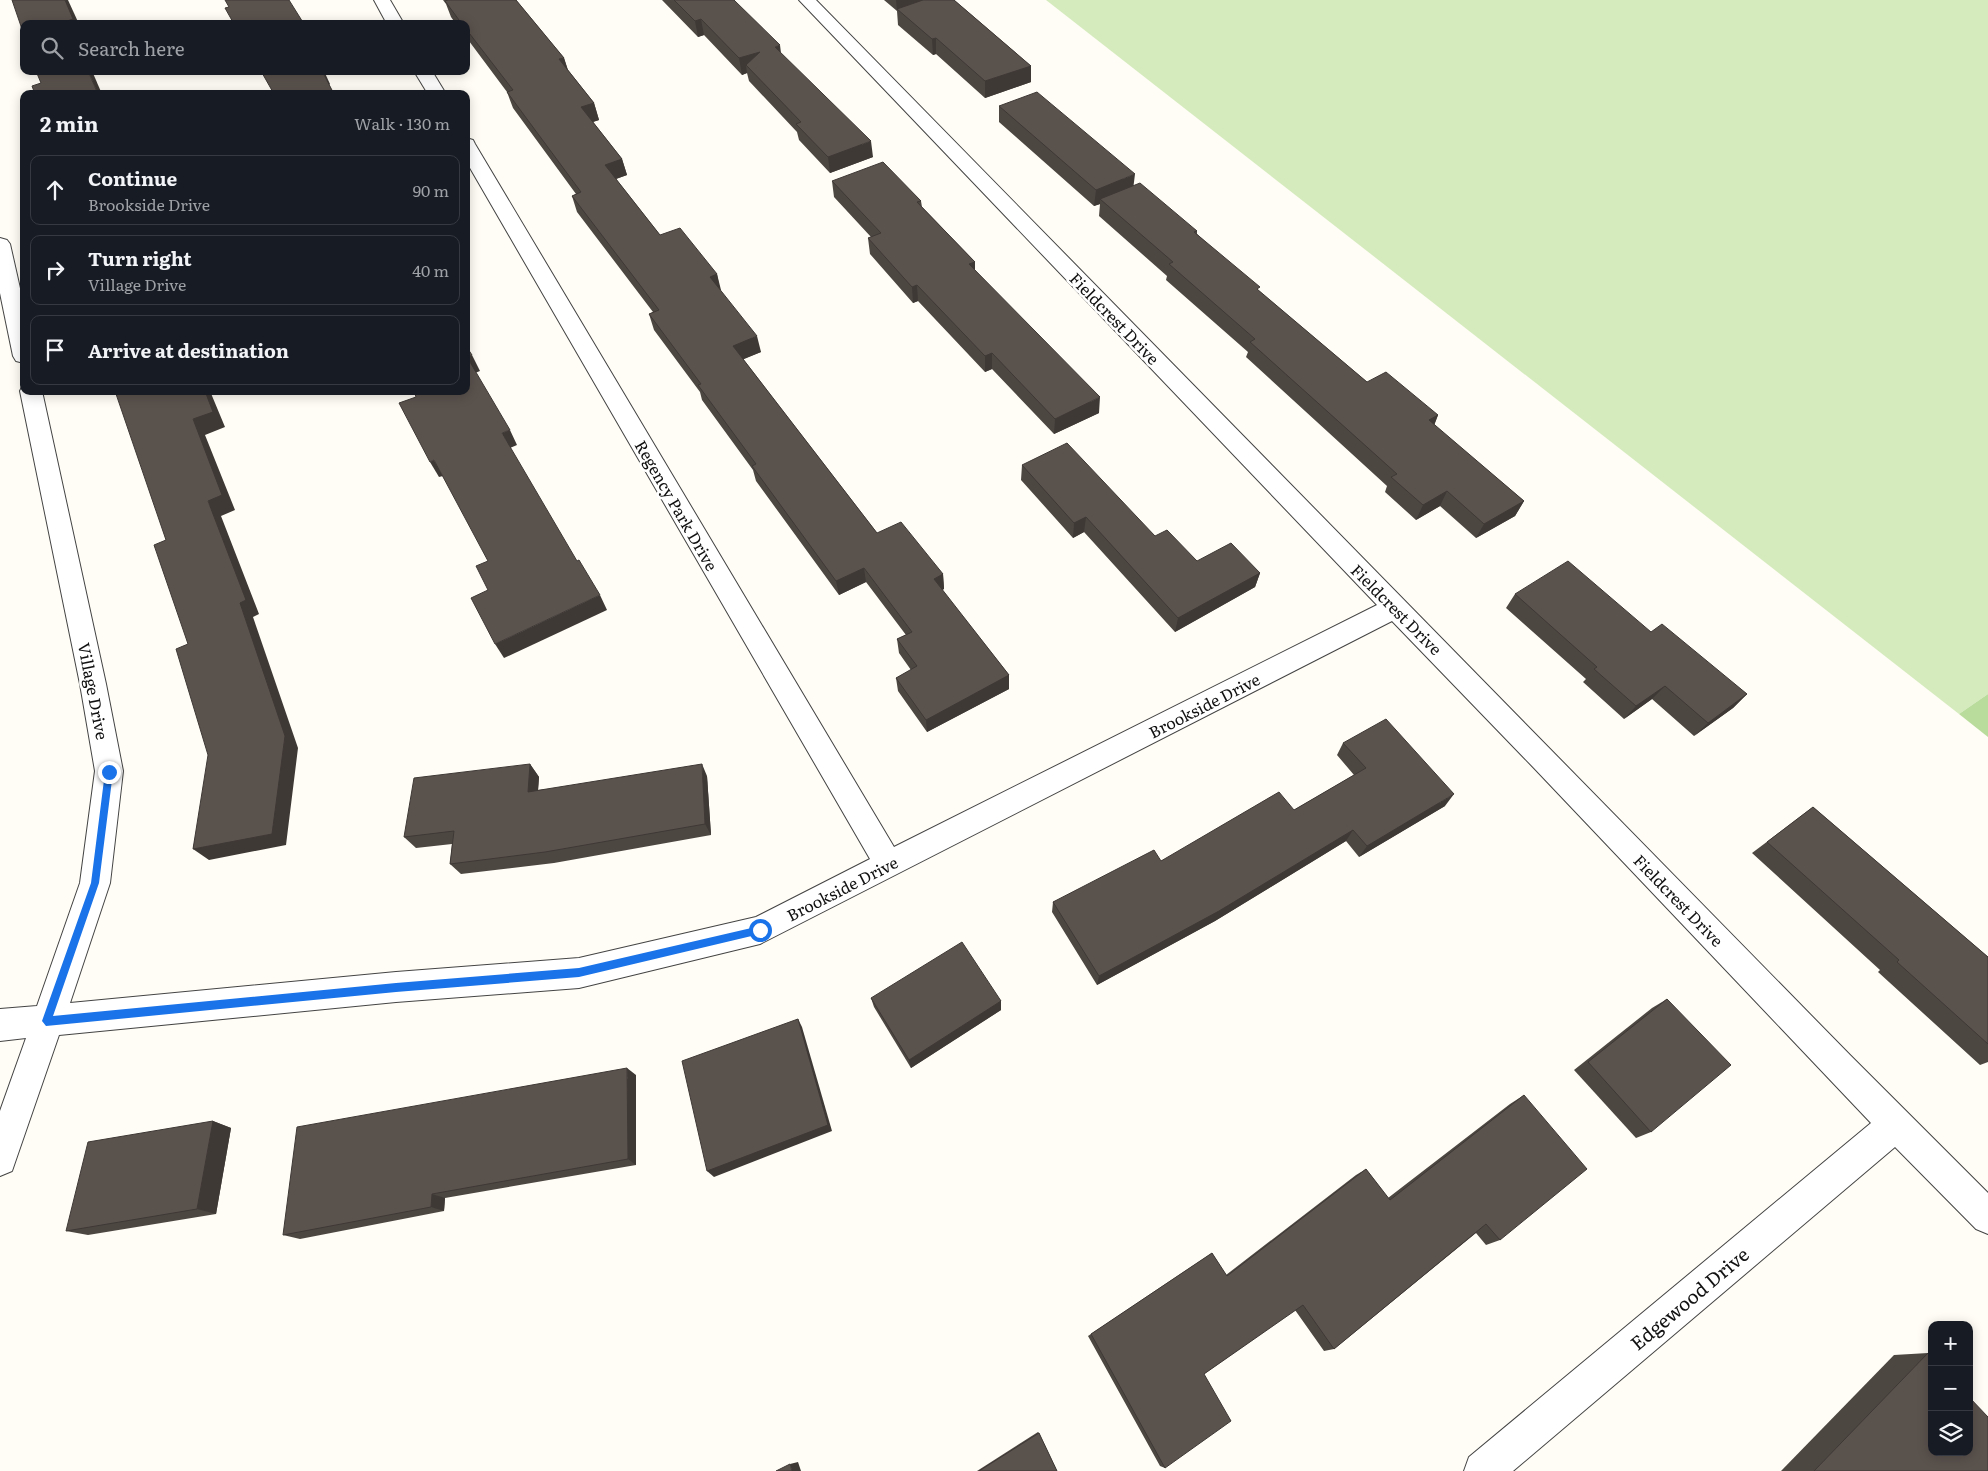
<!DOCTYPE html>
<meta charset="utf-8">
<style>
:root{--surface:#171b24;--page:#242831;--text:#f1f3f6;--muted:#9ea1a6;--line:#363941}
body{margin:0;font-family:Literata,serif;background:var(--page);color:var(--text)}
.controls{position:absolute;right:15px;bottom:15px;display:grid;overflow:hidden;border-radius:10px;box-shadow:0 2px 12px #0003}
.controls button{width:45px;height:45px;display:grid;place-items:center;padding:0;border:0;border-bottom:1px solid var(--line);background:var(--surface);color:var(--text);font:25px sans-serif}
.stop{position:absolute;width:15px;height:15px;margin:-11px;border:4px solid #1a73e8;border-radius:50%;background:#fff}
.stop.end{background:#1a73e8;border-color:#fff;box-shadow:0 1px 5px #0008}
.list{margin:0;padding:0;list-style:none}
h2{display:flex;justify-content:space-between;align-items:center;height:65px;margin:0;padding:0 20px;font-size:21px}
h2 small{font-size:16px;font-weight:400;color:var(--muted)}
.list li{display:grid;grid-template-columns:32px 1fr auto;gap:15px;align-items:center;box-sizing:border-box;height:70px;margin:0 10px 10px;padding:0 10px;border:1px solid var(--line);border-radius:10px}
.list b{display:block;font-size:19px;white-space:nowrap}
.list p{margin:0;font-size:16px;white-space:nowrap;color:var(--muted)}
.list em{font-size:16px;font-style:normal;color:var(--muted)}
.icon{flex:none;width:28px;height:28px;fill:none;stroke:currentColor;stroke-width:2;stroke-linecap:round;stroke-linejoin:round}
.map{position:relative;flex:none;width:1988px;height:1471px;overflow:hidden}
.search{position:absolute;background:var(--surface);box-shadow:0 2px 12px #0003;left:20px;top:20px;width:450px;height:55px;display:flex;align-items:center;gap:12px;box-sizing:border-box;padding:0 18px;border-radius:10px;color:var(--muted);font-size:19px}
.panel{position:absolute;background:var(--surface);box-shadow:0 2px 12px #0003;left:20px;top:90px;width:450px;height:305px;border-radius:10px}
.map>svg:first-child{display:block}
</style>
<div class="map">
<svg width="1988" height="1471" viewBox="0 0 1988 1471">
<rect width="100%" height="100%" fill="#fffdf5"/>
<polygon fill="#d5ebbd" points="1046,0 1988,0 1988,694 1959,714"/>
<polygon fill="#b9dc9c" points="1988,694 1988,737 1959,714"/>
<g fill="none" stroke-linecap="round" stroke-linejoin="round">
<defs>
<g id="minor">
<polygon points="374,0 390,0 404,24 387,24"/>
<polygon points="799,0 816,0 1850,1055 1988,1193 1988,1234 1976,1229 1895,1147 1513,1471 1464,1471 1469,1457 1871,1123 1534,768 1392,621 760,944 579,988 396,1002 59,1035 12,1171 0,1176 0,1111 26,1038 0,1041 0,1009 37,1006 80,883 95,771 80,684 20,391 23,385 24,391 42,391 106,684 123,771 110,883 70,1003 396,972 579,958 756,917 870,859 466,161 466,138 473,140 475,144 894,847 1377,605"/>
<polygon points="414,71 432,71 446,94 428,94"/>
<polygon points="0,238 7,240 10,244 24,306 24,363 16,361 13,356 0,293"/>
</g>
</defs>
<use href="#minor" stroke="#444" stroke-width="2"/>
<use href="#minor" fill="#fff" fill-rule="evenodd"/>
</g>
<g fill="#4d4742">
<polygon points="443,0 516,0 564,58 568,70 594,103 599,120 593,122 622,159 627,175 616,179 660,235 717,274 720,290 761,352 743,359 877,533 943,574 944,589 942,590 1009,675 1009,689 927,732 898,691 896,678 911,670 899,653 897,639 906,635 866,582 839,595 756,481 753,470 702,400 700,392 654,330 649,314 653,312 577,212 572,196 576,194 513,108 507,92 466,37 466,24 456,24 451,17 446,4"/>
<polygon points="662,0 734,0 873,157 830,173 799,140 797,132 749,81 747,73 742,75 704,35 698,37"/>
<polygon points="884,0 954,0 1031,66 1031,82 985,98 936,54 933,55 898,25 897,11"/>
<polygon points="999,106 1134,186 1197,231 1197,234 1259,291 1367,382 1438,415 1434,425 1524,501 1515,516 1476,538 1440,506 1416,520 1385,492 1387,486 1246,357 1248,352 1166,280 1167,276 1099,216 1100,204 1094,206 999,122"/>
<polygon points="832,181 921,201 922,207 975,262 975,270 1099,413 1054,434 992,369 985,372 918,301 913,303 870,254 868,238 871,237 834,197"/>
<polygon points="1022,465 1155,536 1197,561 1260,573 1255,587 1175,632 1084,532 1073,538 1021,480"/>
<polygon points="1515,594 1651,632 1747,694 1733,708 1694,736 1652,699 1624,719 1583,682 1586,679 1506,608"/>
<polygon points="1343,743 1445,806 1359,857 1346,841 1215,921 1097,985 1052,912 1053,902 1294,810 1354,775 1337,755"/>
<polygon points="530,764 539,777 538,790 707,776 711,835 554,863 461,874 450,864 452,844 416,848 404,837"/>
<polygon points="1813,807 1988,957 1988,1062 1980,1065 1878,972 1880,970 1752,853"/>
<polygon points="871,998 1001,1001 1001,1010 911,1068 874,1007"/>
<polygon points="1667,999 1651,1132 1636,1138 1574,1070 1652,1008"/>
<polygon points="636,1075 636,1165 445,1198 444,1211 300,1239 283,1235"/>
<polygon points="1524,1095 1500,1240 1486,1245 1476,1233 1334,1349 1324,1351 1295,1310 1204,1374 1165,1468 1160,1466 1088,1336 1212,1253 1226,1275 1356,1175 1366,1169 1388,1198 1510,1104"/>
<polygon points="213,1121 231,1128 216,1214 88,1235 66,1231"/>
<polygon points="1928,1353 1988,1471 1781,1471 1894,1355"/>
<polygon points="1038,1432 1039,1433 1057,1471 977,1471"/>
</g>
<g fill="#3f3936">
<polygon points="65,0 68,0 79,24 68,24 67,21"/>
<polygon points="896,0 932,0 897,9 897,11"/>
<polygon points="701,19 704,35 698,37 695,21"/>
<polygon points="936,38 936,54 933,55 932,39"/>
<polygon points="780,45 782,61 775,47"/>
<polygon points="760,52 746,65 747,73 742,75 739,58"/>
<polygon points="564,58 569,74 559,59"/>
<polygon points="1031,66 1031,82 985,98 985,81"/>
<polygon points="88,71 92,71 102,94 98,94"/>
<polygon points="322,71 324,71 330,84 329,85"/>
<polygon points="594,103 599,120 586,124 581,107"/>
<polygon points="871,141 873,157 830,173 828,157"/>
<polygon points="622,159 627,175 610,181 605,165"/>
<polygon points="1135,174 1133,190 1100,199 1100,204 1094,206 1096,190"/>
<polygon points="975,262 975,278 969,264"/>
<polygon points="717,274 721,290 714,293 710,277"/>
<polygon points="917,285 918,301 913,303 912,287"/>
<polygon points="757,336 761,352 737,362 733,346"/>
<polygon points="992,353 992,369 985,372 985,356"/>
<polygon points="472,355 480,371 475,373 467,357"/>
<polygon points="205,391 210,391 225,427 205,435 235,510 221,516 259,614 253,617 298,748 286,845 209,860 193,849 240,603 208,501 193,419"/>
<polygon points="1100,397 1099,413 1054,434 1055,419"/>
<polygon points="1438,415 1432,431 1429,420"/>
<polygon points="510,430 517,445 510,448 502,433"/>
<polygon points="434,460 443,476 439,477 430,462"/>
<polygon points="1447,491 1440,506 1416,520 1423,505"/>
<polygon points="1524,501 1515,516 1476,538 1484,524"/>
<polygon points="1086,517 1084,532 1073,538 1074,523"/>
<polygon points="864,568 866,582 839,595 836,581"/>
<polygon points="1260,573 1255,587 1175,632 1178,618"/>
<polygon points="943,574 944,589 935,593 934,579"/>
<polygon points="600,595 607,610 504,658 495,644"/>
<polygon points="1009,675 1009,689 927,732 926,720"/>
<polygon points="1665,686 1652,699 1624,719 1636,706"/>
<polygon points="1747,694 1733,708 1694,736 1708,723"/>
<polygon points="530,764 539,777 537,804 528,792"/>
<polygon points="702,764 707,776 711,835 705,824"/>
<polygon points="1454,794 1445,806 1359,857 1367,846"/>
<polygon points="1353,830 1346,841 1215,921 1097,985 1099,976"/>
<polygon points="1001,1001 1001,1010 911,1068 909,1060"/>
<polygon points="798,1019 802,1027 832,1131 714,1177 707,1171"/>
<polygon points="627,1068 636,1075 636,1165 628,1159"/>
<polygon points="213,1121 231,1128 216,1214 197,1209"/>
<polygon points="432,1194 445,1198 444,1211 431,1207"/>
<polygon points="798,1462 801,1471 792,1471 790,1464"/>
</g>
<g fill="#5a524d" stroke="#3f3936">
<polygon points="12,0 65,0 73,19 67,21 68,24 24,24 24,35"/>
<polygon points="225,0 289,0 304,24 234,24 225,8 229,7"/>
<polygon points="448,0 516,0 564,58 559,59 594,103 581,107 622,159 605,165 660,235 680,228 717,274 710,277 757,336 733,346 877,533 901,522 943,574 934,579 1009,675 926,720 896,678 917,666 897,639 912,632 864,568 836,581 752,466 756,464 698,385 701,384 649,314 659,310 572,196 581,192 507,92 513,90 466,29 466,24 462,24 445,1"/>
<polygon points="674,0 734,0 780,45 775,47 871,141 828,157 796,124 801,122 746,65 760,52 739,58 701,19 695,21"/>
<polygon points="923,0 954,0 1031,66 985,81 936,38 932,39 897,9"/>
<polygon points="36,71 88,71 98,94 35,94 32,86 41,83"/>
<polygon points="261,71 322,71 334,94 274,94"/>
<polygon points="1037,92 1135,174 1096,190 999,106"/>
<polygon points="883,162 921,201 917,202 975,262 969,264 1100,397 1055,419 992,353 985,356 917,285 912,287 868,238 881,233 832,181"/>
<polygon points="1140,183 1197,231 1194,232 1260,287 1257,289 1367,382 1386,372 1438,415 1429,420 1524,501 1484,524 1447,491 1423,505 1391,477 1397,474 1250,342 1255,339 1169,264 1173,262 1100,199"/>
<polygon points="466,346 472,355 467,357 510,430 502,433 577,561 579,560 600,595 495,644 471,598 488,590 476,566 488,561 434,460 430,462 399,403 416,397 414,391 466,391"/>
<polygon points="115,391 205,391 213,412 193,419 222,495 208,501 246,600 240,603 285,736 272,834 193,849 208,755 176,649 188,644 154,545 166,540"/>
<polygon points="1067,443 1155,536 1167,530 1197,561 1231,543 1260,573 1178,618 1086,517 1074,523 1022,465"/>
<polygon points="1568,561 1651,632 1662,624 1747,694 1708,723 1665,686 1636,706 1594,669 1597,667 1515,594"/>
<polygon points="1386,719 1454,794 1367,846 1353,830 1219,911 1099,976 1053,902 1154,850 1161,861 1279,792 1294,810 1366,768 1343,743"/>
<polygon points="530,764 528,792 702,764 705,824 545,852 450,864 454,831 404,837 414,778"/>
<polygon points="1813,807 1988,957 1988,1044 1897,962 1899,960 1767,842"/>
<polygon points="962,942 1001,1001 909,1060 871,998"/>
<polygon points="1667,999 1731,1065 1651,1132 1588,1062"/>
<polygon points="798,1019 828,1125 707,1171 682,1061"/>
<polygon points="627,1068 628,1159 432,1194 431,1207 283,1235 297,1127"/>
<polygon points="1524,1095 1587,1169 1500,1240 1486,1224 1334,1349 1303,1305 1204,1374 1231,1421 1165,1468 1091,1334 1212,1253 1227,1276 1366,1169 1390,1200"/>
<polygon points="213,1121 197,1209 66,1231 88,1142"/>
<polygon points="1928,1353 1932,1357 1932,1452 1969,1452 1969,1397 1988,1417 1988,1471 1814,1471"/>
<polygon points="1039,1433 1057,1471 979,1471"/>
<polygon points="790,1464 792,1471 776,1471"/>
</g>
<polygon fill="#1a73e8" points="109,768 113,772 99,883 53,1016 396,983 579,968 760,926 764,930 760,934 579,977 396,992 46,1026 42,1021 91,883 105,772"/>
<g text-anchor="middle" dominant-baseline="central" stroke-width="5" stroke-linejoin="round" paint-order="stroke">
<g font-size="16" fill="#111" stroke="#fff">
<text transform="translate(1115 318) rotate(46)">Fieldcrest Drive</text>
<text transform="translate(677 505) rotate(60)">Regency Park Drive</text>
<text transform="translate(1397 609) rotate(45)">Fieldcrest Drive</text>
<text transform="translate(94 691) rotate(79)">Village Drive</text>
<text transform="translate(1204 705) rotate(-27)">Brookside Drive</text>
<text transform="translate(842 888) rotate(-27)">Brookside Drive</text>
<text transform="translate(1679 900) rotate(46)">Fieldcrest Drive</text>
</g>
<g font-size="19" fill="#111" stroke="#fff">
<text transform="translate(1689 1298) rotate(-40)">Edgewood Drive</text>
</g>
</g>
</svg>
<div class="controls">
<button>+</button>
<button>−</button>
<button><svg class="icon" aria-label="layers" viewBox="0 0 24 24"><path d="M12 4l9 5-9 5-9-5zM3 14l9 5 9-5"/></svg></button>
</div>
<div class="stop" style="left:760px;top:930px"></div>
<div class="stop end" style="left:109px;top:772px"></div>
<div class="search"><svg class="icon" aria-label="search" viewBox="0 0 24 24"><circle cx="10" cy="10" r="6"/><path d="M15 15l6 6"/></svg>Search here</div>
<section class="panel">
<h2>2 min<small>Walk · 130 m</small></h2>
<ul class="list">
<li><svg class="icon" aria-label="ahead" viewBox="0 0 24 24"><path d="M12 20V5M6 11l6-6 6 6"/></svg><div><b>Continue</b><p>Brookside Drive</p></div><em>90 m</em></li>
<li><svg class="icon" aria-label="right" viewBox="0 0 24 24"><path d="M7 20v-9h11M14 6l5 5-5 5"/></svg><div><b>Turn right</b><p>Village Drive</p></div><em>40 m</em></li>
<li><svg class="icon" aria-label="arrive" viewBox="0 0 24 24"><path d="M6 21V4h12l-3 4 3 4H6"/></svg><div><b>Arrive at destination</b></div></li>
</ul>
</section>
</div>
